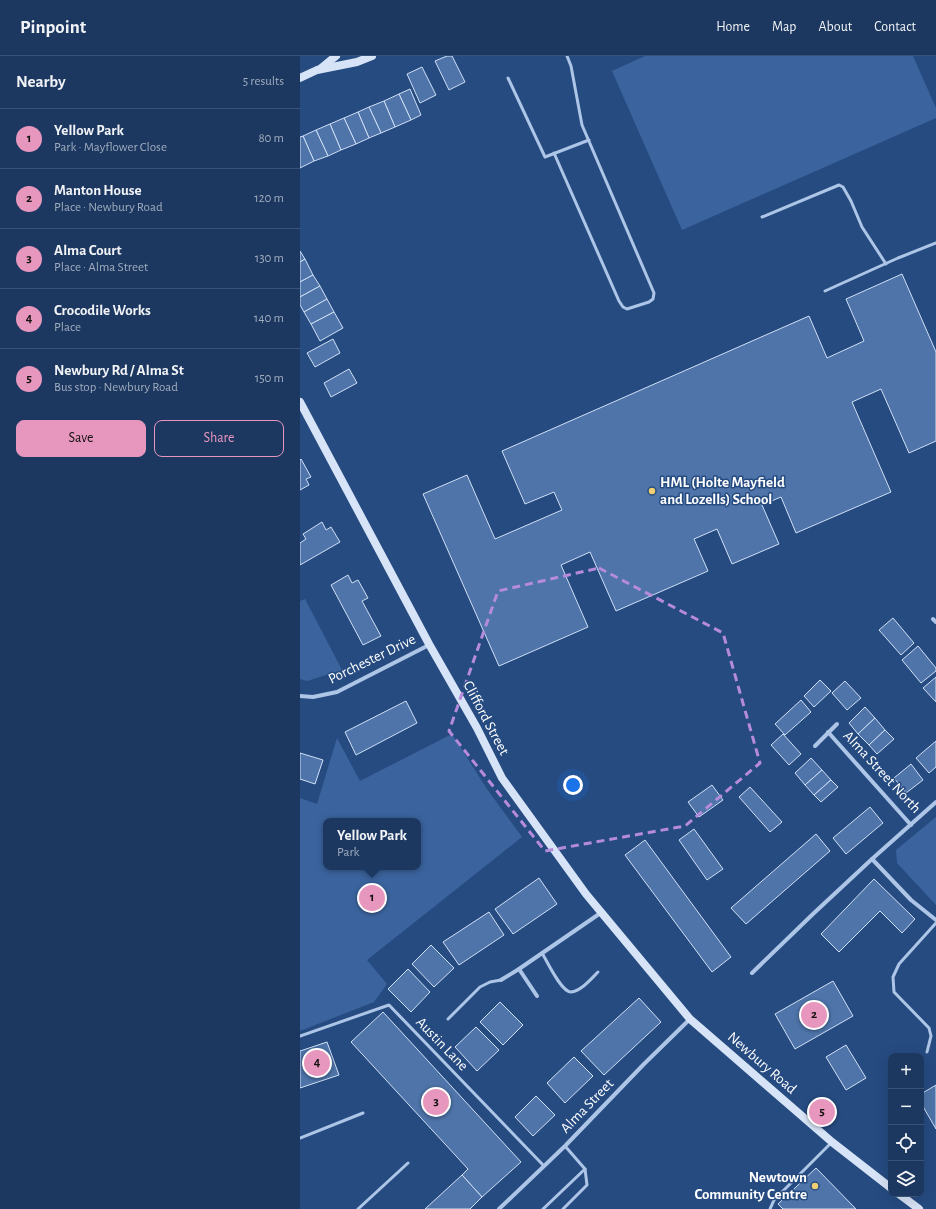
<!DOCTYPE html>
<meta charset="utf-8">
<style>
:root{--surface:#1c3861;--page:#29436a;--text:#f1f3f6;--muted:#a0acbd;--line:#3a5276;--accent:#e797bd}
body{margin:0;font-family:"Alegreya Sans",sans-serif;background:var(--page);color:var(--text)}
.controls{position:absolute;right:12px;bottom:12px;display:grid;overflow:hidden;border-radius:8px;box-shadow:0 4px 16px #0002}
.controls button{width:36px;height:36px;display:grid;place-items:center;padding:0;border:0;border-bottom:1px solid var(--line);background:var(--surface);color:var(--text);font:20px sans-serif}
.you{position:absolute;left:273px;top:729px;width:14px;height:14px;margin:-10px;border:3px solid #fff;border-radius:50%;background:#1a73e8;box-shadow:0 0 0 6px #1a73e833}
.badge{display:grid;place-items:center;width:26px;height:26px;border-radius:50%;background:var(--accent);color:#111;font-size:13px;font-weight:700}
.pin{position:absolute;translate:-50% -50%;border:2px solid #fff;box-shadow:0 1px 4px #0006}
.popup{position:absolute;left:23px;top:762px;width:98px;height:52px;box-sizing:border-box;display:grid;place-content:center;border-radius:8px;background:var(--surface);filter:drop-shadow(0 1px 3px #0005);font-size:13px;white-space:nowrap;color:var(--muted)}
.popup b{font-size:15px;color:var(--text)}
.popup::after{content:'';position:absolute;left:50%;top:100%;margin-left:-8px;border:8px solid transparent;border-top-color:var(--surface)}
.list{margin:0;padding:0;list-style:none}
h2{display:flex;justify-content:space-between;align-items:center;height:52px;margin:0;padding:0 16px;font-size:17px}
h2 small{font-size:13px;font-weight:400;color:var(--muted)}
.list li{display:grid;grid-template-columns:26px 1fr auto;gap:12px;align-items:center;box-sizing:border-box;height:60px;padding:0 16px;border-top:1px solid var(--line)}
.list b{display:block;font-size:15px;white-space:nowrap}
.list p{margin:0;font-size:13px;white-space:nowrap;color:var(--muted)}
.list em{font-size:13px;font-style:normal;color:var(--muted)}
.actions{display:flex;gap:8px;padding:12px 16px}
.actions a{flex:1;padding:9px 0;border:1px solid var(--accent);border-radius:8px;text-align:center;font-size:14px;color:var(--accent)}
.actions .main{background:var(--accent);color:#111}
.icon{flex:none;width:22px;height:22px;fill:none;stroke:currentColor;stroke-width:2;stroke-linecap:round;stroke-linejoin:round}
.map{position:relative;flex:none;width:636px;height:1153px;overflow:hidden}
header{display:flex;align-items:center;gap:24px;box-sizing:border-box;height:56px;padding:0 20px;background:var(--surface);border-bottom:1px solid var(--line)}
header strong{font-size:19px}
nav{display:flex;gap:22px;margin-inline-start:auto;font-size:14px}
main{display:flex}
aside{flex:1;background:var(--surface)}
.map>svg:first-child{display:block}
</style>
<header>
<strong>Pinpoint</strong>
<nav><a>Home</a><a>Map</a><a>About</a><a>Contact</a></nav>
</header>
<main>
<aside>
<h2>Nearby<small>5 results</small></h2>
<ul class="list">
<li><span class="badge">1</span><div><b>Yellow Park</b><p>Park · Mayflower Close</p></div><em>80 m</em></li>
<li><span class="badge">2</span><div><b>Manton House</b><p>Place · Newbury Road</p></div><em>120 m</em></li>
<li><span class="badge">3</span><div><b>Alma Court</b><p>Place · Alma Street</p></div><em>130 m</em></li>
<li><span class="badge">4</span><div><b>Crocodile Works</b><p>Place</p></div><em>140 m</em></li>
<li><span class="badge">5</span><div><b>Newbury Rd / Alma St</b><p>Bus stop · Newbury Road</p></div><em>150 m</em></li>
</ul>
<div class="actions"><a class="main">Save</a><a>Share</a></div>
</aside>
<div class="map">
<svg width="636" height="1153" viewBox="0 0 636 1153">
<rect width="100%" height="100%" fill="#264b81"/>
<g fill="#3b649e" fill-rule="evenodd">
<polygon points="345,0 613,0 636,52 636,62 382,174 312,15"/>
<polygon points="5,543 42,614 7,625 0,623 0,545"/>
<path d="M 152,678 L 187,733 L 222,781 L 67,904 L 87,928 L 74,946 L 0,975 L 0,742 L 17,748 L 37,682 L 60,725 ZM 26,765 L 118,765 L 118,811 L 26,811 Z"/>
<polygon points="636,761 636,849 597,807 596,794"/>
</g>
<g fill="#4e74a9" stroke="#d0e0f5">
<polygon points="147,0 152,0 165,26 149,34 135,5"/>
<polygon points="122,11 136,39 120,47 107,18"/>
<polygon points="110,33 121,59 111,64 99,38"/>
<polygon points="99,38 111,64 95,71 84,45"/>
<polygon points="84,45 95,71 81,77 69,51"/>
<polygon points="69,51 81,77 69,82 58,56"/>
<polygon points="58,56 69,82 56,88 44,62"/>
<polygon points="44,62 56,88 41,94 30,68"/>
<polygon points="30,68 41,94 28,100 16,74"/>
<polygon points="16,74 28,100 14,105 3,80"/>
<polygon points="3,80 14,105 0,112 0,81"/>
<polygon points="0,195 5,203 0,206"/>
<polygon points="5,203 13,219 0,226 0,206"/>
<polygon points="602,218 636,296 636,385 609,397 581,333 552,346 591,436 496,477 481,441 462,449 479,488 432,508 417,473 394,483 408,515 316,555 290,496 261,509 288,571 199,610 123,438 167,419 195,483 262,454 254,436 225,448 202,395 509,260 527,302 564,285 546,243"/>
<polygon points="13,219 20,230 0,241 0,226"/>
<polygon points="20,230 27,243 4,256 0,249 0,241"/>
<polygon points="27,243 34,256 11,268 4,256"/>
<polygon points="34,256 43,272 20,285 11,268"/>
<polygon points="33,283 40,297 15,311 7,297"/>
<polygon points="49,313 57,327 31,341 24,327"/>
<polygon points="1,403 11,421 6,423 9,429 0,434 0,404"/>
<polygon points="22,466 26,474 31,471 40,486 0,509 0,487 6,483 3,478"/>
<polygon points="48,519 52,527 58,524 68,542 62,545 81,580 63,589 31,529"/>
<polygon points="593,562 614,587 601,599 579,574"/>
<polygon points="618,590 636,612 636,615 621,627 602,604"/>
<polygon points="636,621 636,646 623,632"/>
<polygon points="520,624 531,635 514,651 504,640"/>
<polygon points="545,625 561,642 547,654 532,637"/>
<polygon points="501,644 511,656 485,679 475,668"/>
<polygon points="106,645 117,667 56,699 45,676"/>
<polygon points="565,651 575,662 558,678 549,667"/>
<polygon points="575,662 585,674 569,689 558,678"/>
<polygon points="585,674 594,683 577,698 569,689"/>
<polygon points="483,678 501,698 489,709 471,689"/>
<polygon points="636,685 636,711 629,717 616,702"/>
<polygon points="0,697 23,704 15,728 0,723"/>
<polygon points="511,702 522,714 505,729 495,717"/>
<polygon points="611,708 623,724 606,737 594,722"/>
<polygon points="522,714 531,724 514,739 505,729"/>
<polygon points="531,724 538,731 521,746 514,739"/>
<polygon points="412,729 423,744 399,761 388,746"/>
<polygon points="450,731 482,766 470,776 439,741"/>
<polygon points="570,751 583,767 546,798 533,782"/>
<polygon points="394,773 423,813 407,824 379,784"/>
<polygon points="516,778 530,795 446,868 431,852"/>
<polygon points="345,784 431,901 412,916 325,799"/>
<polygon points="239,822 257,848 213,878 195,853"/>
<polygon points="574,823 615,863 602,877 580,855 539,896 521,878"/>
<polygon points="189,856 204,879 159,909 143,886"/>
<polygon points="131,889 154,912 134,931 112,908"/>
<polygon points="108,913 130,936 111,956 88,933"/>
<polygon points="533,925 553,960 495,993 475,958"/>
<polygon points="339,942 361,966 304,1019 281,995"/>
<polygon points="200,946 223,969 203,989 180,966"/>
<polygon points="83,956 221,1106 182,1141 162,1119 168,1113 51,986"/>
<polygon points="176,971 199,994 177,1015 155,991"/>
<polygon points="27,986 39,1019 0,1032 0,995"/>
<polygon points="546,989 566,1022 546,1034 526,1001"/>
<polygon points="274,1001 293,1020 265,1047 247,1027"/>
<polygon points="636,1029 636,1073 621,1047 621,1038"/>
<polygon points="236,1040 255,1059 233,1080 215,1061"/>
<polygon points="516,1112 556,1153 483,1153 478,1148"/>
<polygon points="162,1119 182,1141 170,1153 125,1153"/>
</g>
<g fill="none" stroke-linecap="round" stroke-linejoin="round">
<g stroke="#adc5e6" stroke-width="3">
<polyline points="208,22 245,101 289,84"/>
<polyline points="254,97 319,245 323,251 327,253 349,246 353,243 354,237 282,69 271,10 267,0"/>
<polyline points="462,161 539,129 543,131 551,145 562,171 586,208"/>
<polyline points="525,235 598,202 636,187"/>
<path d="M 242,897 C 247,905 261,936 271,936 C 281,935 291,923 298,916"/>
<polyline points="148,963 180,931 190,926 201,924"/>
<polyline points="0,980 89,949 244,1110"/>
<polyline points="627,996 631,980 629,972 594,936 593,921 599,908 636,867"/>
<polyline points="0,1082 63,1057"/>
<polyline points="58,1153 108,1107"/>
<polyline points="243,1153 285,1113"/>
<polyline points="263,1153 287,1129 285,1113 265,1090"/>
<polyline points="470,1153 474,1144 532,1086"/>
</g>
<g stroke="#adc5e6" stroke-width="4">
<polyline points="633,563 636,566"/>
<polyline points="0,640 13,641 37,636 129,589"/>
<polyline points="528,676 611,769"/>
<polyline points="515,690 537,668"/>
<polyline points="572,803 611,844 636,864"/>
<polyline points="219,913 237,940"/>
<polyline points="452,917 514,857 572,803 636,746"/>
<polyline points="201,924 219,913 302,856"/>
<polyline points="199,1153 265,1090 344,1008 390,963"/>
</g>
<g stroke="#d7e3f6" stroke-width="8">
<polyline points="20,13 36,0"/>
<polyline points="0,22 17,14 57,6 72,0"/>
<polyline points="0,346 129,588 177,672 202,722 286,838 390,963 532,1086 591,1132"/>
<polyline points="599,1138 619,1153"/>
</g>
</g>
<path fill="none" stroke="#b68bdc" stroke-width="3" stroke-dasharray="8 5" stroke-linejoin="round" d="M 299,512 L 423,577 L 460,707 L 385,770 L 245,795 L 149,675 L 198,535 Z"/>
<g fill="#efcf72" stroke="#264b81" stroke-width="1.5">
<circle cx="352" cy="435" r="4"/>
<circle cx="515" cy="1130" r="4"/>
</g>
<g text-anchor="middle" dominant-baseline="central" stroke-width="3" stroke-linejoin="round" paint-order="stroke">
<g font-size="15" font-weight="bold" fill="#fff" stroke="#264b81" text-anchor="start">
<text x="360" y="426">HML (Holte Mayfield<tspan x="360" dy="17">and Lozells) School</tspan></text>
<text x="507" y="1121" text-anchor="end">Newtown<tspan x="507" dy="17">Community Centre</tspan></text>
</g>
<g font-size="15" fill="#fff" stroke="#264b81">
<text transform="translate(72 603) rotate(-26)">Porchester Drive</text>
<text transform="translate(186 662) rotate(62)">Clifford Street</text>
<text transform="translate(582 716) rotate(47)">Alma Street North</text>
<text transform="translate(142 988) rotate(46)">Austin Lane</text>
<text transform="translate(462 1007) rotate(41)">Newbury Road</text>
<text transform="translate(287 1050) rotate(-46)">Alma Street</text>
</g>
</g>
</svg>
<div class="controls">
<button>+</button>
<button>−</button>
<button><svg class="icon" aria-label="locate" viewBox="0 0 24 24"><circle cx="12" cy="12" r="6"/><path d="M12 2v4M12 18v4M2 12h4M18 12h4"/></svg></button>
<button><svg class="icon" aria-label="layers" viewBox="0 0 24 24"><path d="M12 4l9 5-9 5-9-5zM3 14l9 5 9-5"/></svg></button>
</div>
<div class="you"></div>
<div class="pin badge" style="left:72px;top:842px">1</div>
<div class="popup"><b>Yellow Park</b>Park</div>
<div class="pin badge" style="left:514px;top:959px">2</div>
<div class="pin badge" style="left:136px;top:1046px">3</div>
<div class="pin badge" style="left:17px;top:1007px">4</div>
<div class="pin badge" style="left:522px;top:1056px">5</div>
</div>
</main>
